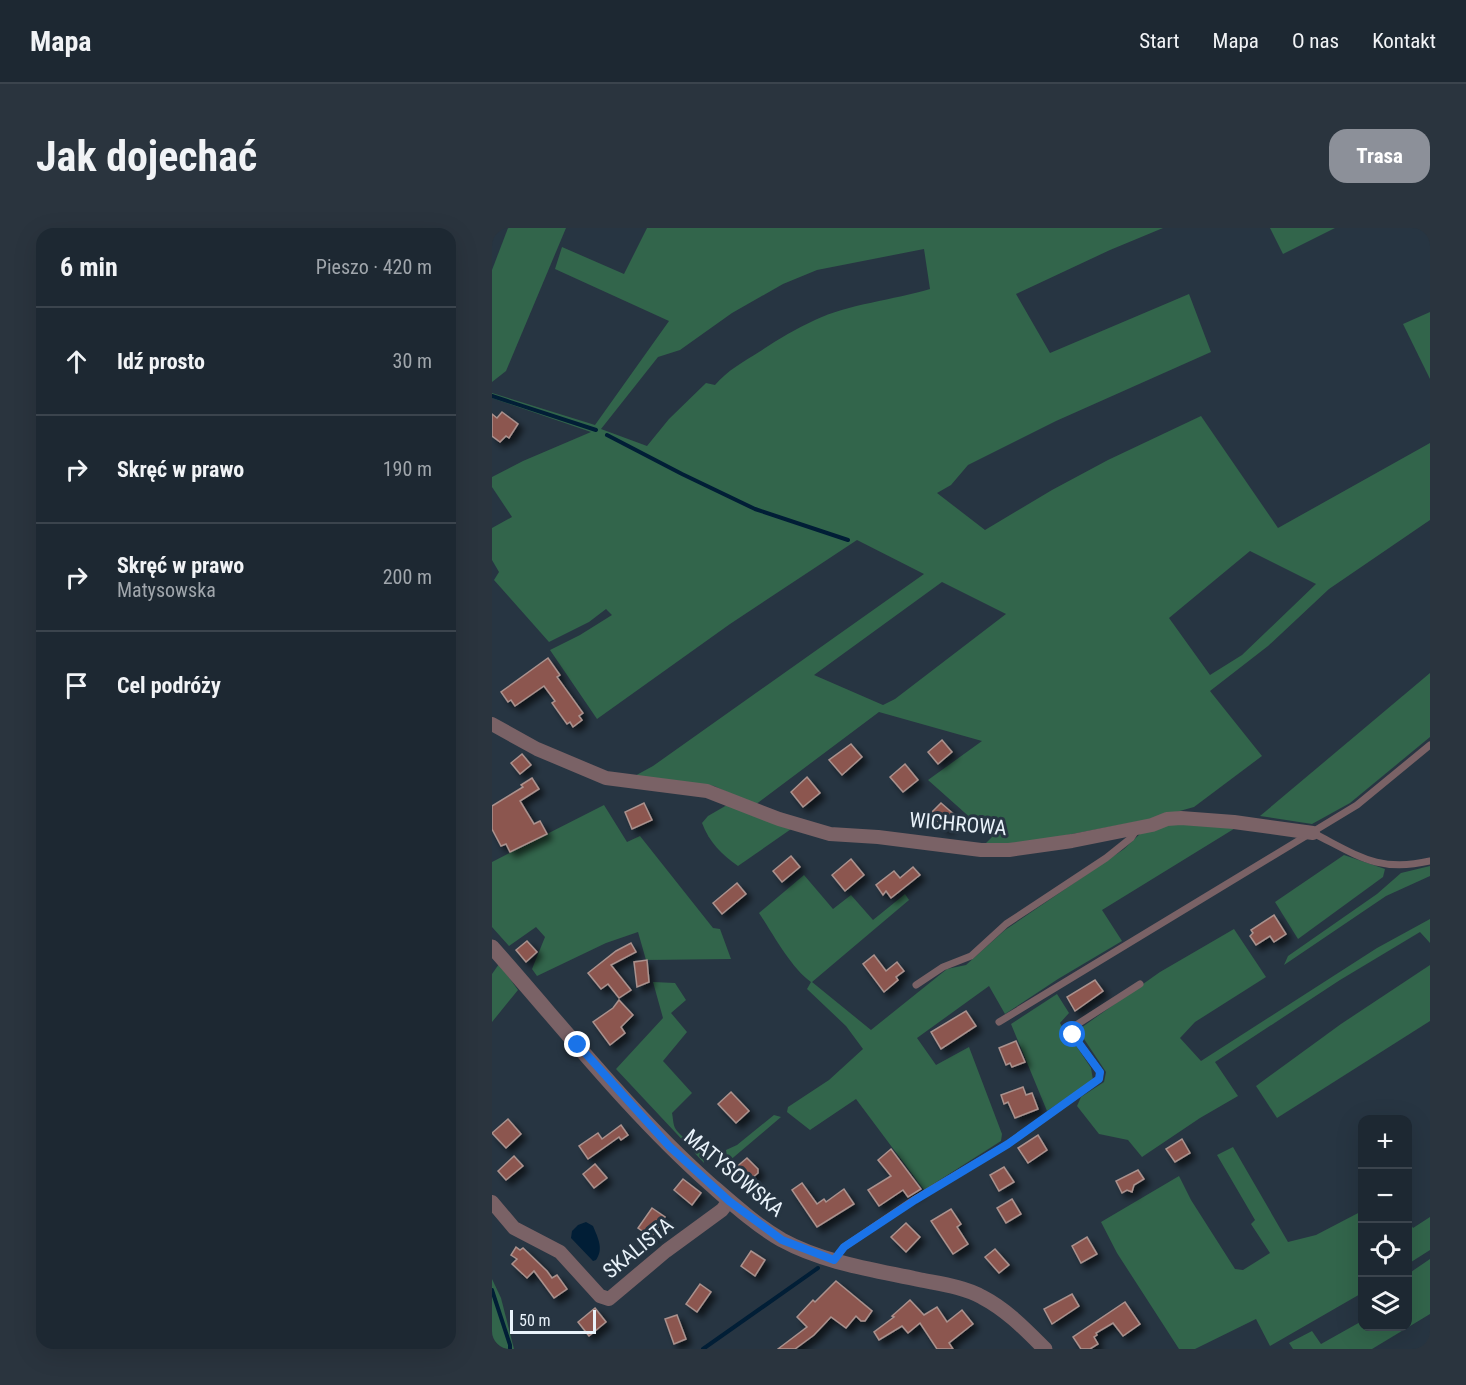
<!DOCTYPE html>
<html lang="pl">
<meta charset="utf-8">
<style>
:root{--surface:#1d2832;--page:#2a343e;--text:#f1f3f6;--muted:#a0a6ac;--line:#3b444d;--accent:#8c9099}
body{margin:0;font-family:"Roboto Condensed",sans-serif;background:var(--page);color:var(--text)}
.controls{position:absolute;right:18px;bottom:18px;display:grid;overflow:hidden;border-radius:12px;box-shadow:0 6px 24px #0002}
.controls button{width:54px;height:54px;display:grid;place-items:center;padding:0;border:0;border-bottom:2px solid var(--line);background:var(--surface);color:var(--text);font:30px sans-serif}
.scale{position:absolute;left:18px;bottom:15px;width:86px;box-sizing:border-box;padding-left:6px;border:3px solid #e9f2fa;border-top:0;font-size:16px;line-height:21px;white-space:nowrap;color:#e9f2fa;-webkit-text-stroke:4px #273542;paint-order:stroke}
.stop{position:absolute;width:18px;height:18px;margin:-14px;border:4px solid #1a73e8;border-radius:50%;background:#fff}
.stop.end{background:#1a73e8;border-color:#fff;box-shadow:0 2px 6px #0008}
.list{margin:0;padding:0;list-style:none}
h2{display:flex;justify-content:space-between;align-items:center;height:78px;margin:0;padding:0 24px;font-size:26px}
h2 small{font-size:20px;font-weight:400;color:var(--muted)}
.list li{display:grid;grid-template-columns:39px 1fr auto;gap:18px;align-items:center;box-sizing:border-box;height:108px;padding:0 24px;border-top:2px solid var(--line)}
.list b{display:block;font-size:22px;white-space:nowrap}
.list p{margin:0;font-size:20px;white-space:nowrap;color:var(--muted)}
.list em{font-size:20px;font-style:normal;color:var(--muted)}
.icon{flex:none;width:33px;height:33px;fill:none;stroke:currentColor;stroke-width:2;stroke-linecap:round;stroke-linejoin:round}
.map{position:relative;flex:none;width:938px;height:1121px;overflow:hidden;border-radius:18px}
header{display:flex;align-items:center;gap:36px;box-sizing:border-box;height:84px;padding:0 30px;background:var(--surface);border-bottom:2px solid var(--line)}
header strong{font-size:28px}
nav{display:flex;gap:33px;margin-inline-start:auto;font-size:21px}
.intro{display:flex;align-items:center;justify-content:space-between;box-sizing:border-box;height:144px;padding:0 36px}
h1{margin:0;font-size:42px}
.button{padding:15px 27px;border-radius:18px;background:var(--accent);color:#fff;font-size:21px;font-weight:700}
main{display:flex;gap:36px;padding:0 36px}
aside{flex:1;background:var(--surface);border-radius:18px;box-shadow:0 6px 24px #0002}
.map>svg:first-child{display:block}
</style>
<header>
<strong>Mapa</strong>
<nav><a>Start</a><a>Mapa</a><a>O nas</a><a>Kontakt</a></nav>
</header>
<div class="intro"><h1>Jak dojechać</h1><a class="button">Trasa</a></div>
<main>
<aside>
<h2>6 min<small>Pieszo · 420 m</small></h2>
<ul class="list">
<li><svg class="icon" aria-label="ahead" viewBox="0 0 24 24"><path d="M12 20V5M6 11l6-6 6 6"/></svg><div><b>Idź prosto</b></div><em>30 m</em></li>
<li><svg class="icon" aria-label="right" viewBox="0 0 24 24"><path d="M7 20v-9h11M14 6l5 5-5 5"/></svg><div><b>Skręć w prawo</b></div><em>190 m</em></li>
<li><svg class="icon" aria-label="right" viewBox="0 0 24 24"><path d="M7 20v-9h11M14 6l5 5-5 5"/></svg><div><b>Skręć w prawo</b><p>Matysowska</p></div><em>200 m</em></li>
<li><svg class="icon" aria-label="arrive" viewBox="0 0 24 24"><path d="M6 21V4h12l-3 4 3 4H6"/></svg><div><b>Cel podróży</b></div></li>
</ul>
</aside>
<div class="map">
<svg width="938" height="1121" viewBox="0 0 938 1121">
<defs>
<filter id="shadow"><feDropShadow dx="5" dy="5" stdDeviation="3" flood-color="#0009"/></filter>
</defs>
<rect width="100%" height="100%" fill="#273542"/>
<g fill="#32654b" fill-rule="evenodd">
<polygon points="16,0 74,0 14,143 0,154 0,42"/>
<path d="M 155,0 L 671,0 L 618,22 L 524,66 L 558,125 L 697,66 L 719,124 L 564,193 L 476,237 L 459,257 L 445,265 L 493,302 L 560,262 L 616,232 L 709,188 L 786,300 L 938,215 L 938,292 L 837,361 L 776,418 L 718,463 L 770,528 L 702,579 L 659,591 L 554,611 L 490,619 L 500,609 L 436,552 L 490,513 L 387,484 L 263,577 L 222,558 L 164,550 L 139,550 L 161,538 L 432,346 L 365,312 L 238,396 L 105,491 L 58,422 L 88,407 L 120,387 L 114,381 L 97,394 L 57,414 L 2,352 L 7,344 L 0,332 L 0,300 L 20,289 L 0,259 L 0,249 L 31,233 L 99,204 L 0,170 L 0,165 L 103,197 L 177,93 L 63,41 L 70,19 L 132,46 ZM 432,21 L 438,61 C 402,72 356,76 323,92 C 303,101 285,112 267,124 C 251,134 236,142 223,157 L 214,155 L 177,191 L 155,218 L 109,201 L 166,129 L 188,122 L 240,85 L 291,56 L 325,42 ZM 758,323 L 824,356 L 750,427 L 718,447 L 677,390 ZM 450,354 L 514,386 L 403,471 L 391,477 L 322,447 Z"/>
<polygon points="778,0 843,0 791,26"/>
<polygon points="938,84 938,151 911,96"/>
<polygon points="938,445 938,509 858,575 820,596 768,588"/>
<polygon points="112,577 135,614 148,608 221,700 228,701 239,731 154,732 146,704 114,715 45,748 40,741 53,709 44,699 17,718 0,699 0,634"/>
<path d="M 235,577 L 302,599 L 246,638 C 230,627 217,614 210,595 L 216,588 Z"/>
<path d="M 697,595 L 745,599 L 610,682 L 630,713 L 566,751 L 513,786 L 497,758 L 425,810 L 444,837 L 477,819 L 510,906 L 509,913 L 432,962 L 364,871 L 318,902 L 295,884 L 296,879 L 337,852 L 371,821 L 354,798 L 315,761 L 319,754 C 299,740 281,706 267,685 L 312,647 L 341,681 L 359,667 L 381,692 L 413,666 L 417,672 L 320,754 L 379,802 L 455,741 L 474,737 L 513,702 L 632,621 L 650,604 L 677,596 Z"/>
<polygon points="852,627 893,641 891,649 806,711 783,674"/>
<polygon points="938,638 938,648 894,668 792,737 796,728 885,666 909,645"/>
<polygon points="938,691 938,715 928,704 848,752 723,834 746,868 708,890 650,929 636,912 607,906 585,878 589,869 612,854 614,844 586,802 668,744 742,701 774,749 703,794 688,810 709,833 885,720"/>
<polygon points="7,736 26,762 0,794 0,746"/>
<polygon points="938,737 938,793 785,890 764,858 849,796"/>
<path d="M 161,754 L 183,755 L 194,772 L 179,785 L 195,804 L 171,833 L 200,865 L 180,885 C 181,889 181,896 183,900 C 190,912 211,919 212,935 L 124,841 L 171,790 Z"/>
<polygon points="565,766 577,785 568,795 579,815 583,816 599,840 601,852 555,883 519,796"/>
<polygon points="282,887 289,889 236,934 234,922 245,917"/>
<polygon points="741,919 796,1014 824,1007 870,983 870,1065 778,1118 764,1091 703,1121 687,1121 625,1025 609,994 687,948 699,972 743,1041 751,1042 778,1025 759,996 763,992 725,927"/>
<polygon points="938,989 938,1022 916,1036 916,992 921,1000"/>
<polygon points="938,1031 938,1086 880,1121 801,1121 797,1115 820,1103 829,1116 870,1093 870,1098 916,1098 916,1046"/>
<polygon points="0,1051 9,1070 22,1121 0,1121"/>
</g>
<path fill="#011e36" d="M 94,994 L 101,998 C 106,1010 112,1021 104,1032 L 101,1033 L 79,1010 L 80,1003 L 86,997 Z"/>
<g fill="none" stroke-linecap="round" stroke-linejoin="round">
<g stroke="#011e36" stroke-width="4">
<polyline points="0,168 104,202"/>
<polyline points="115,207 190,246 263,281 356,312"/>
<polyline points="0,1062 18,1117 18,1121"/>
<polyline points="211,1121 326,1040"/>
</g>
</g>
<g fill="#8c5750" stroke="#ab928e" stroke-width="1.5" filter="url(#shadow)">
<polygon points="10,184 26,196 17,210 14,208 8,214 0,208 0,186 5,190"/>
<polygon points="56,430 68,447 65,449 91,485 87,488 90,492 81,499 78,494 75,496 60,475 63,473 52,458 23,478 19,472 16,474 9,464"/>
<polygon points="450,512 460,524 446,536 436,524"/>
<polygon points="359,516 370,529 350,547 337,532"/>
<polygon points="30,526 39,537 28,546 19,535"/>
<polygon points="413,536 426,552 411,564 398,549"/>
<polygon points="315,549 328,565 311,579 299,564"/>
<polygon points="40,550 47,561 28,573 42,596 48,593 55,606 18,624 14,616 9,618 0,601 0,578 31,559 29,557"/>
<polygon points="152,575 160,592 140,601 133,584"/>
<polygon points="449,575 465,589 454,601 438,586"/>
<polygon points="299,628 308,639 290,654 281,643"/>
<polygon points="359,631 372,647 353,663 340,647"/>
<polygon points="421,639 428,647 399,670 394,663 391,667 384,657 402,643 408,650"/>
<polygon points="245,655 254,666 230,686 221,675"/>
<polygon points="782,687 794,706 782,714 778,708 764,717 758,708 761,705 759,702"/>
<polygon points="35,713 45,724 34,734 24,722"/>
<polygon points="139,715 144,724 119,737 139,762 127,770 116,756 109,761 96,745 124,723"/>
<polygon points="382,727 394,743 405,734 412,743 404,749 406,752 392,764 371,736"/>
<polygon points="155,732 157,754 145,759 142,734"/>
<polygon points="603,752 611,763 583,783 575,769"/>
<polygon points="127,772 141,787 129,799 133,805 118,817 101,794 121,780"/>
<polygon points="474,783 484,798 449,821 439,804"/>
<polygon points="524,813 533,834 520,839 518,835 514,837 507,820"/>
<polygon points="531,859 534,867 540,865 546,881 523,890 516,874 512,876 509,867"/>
<polygon points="239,864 257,883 244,895 226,876"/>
<polygon points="16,891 29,906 14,920 0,905"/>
<polygon points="129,897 136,907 129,912 127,909 96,931 87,918 106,905 110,911"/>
<polygon points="546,907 555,922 536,935 526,920"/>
<polygon points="690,911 698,925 683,934 674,921"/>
<polygon points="399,921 429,961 416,969 411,962 387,978 376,962 399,948 386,932"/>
<polygon points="22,928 31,938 14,952 6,943"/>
<polygon points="255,930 266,941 266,945 254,955 242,941"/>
<polygon points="103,936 115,950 102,960 91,946"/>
<polygon points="512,939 522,954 507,963 498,947"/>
<polygon points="646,942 652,951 642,957 640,964 635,962 630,965 624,953"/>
<polygon points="191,951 209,965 200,977 182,962"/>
<polygon points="310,955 325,976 332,971 334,974 352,961 362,976 325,999 300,962"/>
<polygon points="520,971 529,986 514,995 505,980"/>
<polygon points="160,980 173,989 159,1009 146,1000"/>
<polygon points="459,981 469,996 465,999 476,1016 461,1026 439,993"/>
<polygon points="414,995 428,1009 414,1024 399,1009"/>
<polygon points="595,1009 605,1026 589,1035 580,1018"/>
<polygon points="24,1019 28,1022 31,1020 55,1043 60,1050 65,1047 75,1061 62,1070 42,1043 35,1050 20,1036 25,1031 19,1027"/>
<polygon points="503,1021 517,1037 507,1045 493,1029"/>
<polygon points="259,1023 273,1032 263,1048 249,1038"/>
<polygon points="344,1053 380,1083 373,1093 369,1093 364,1088 354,1100 339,1089 322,1107 303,1121 286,1121 315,1099 305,1089 321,1072 323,1074"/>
<polygon points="208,1056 219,1064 205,1084 194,1076"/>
<polygon points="580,1066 587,1078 560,1096 552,1081"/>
<polygon points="418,1072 432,1087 445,1079 455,1094 470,1082 481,1096 457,1115 461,1121 445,1121 428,1095 416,1105 410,1098 387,1112 382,1104 402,1089 400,1088"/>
<polygon points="633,1074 648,1096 631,1108 621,1095 604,1105 605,1107 602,1109 606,1116 598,1121 589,1121 581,1109"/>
<polygon points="103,1080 114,1094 97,1108 86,1094"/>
<polygon points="185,1087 194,1111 182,1116 173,1091"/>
</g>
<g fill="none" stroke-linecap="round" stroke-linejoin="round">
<g stroke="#7a6266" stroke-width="7">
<path d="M 821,605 C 865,627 886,645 938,633"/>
<polyline points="424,757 451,739 479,728 514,696 614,630 639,610 645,601"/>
<polyline points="507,794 865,577 938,517"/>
<polyline points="342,1032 352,1019 423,971 516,916 607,851 608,844 581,807 581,799 648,756"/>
</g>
<g stroke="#7a6266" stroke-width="14">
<polyline points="0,496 45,521 114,550 215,563 287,591 338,606 386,609 489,622 517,622 580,613 660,597 675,591 689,590 742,594 821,605"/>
<polyline points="0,974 22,1000 68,1024 108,1068 117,1071 174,1023 230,982 237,973"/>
</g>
<path stroke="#7a6266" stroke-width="15" d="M 0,719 C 71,799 138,885 218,956 C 241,976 264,997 290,1012 C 332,1035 383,1042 429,1052 C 449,1056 472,1059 490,1069 C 515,1082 534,1102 553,1121"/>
</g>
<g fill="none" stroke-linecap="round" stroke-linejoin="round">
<polyline stroke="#1a73e8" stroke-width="8" points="86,817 177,918 237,973 290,1012 342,1032 352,1019 423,972 516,916 607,851 608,844 581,807"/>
</g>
<g text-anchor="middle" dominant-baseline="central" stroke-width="6" stroke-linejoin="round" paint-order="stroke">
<g font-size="21" fill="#e9f2fa" stroke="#273542">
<text transform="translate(466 596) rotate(5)">WICHROWA</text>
<text transform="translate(242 945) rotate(40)">MATYSOWSKA</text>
<text transform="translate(146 1020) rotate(-39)">SKALISTA</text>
</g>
</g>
</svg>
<div class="controls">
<button>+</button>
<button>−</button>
<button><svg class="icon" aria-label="locate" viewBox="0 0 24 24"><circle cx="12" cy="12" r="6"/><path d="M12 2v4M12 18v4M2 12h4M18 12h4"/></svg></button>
<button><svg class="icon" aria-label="layers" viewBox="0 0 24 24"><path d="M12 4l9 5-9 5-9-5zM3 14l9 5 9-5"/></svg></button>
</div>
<div class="scale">50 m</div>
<div class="stop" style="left:581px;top:807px"></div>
<div class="stop end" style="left:86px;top:817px"></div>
</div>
</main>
